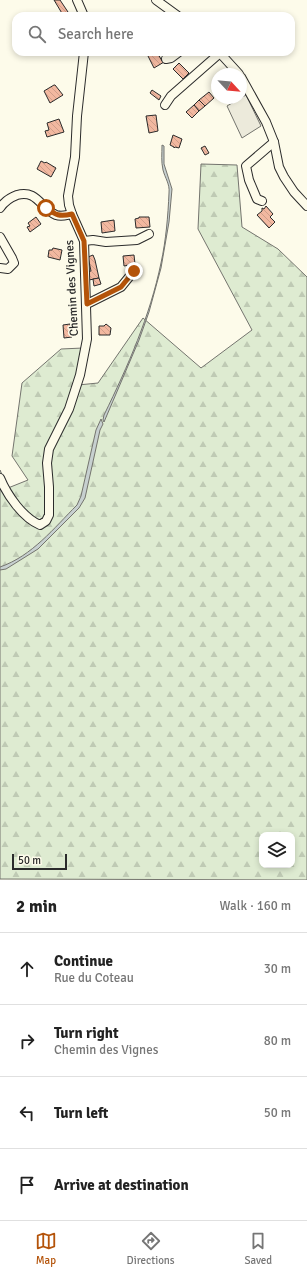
<!DOCTYPE html>
<meta charset="utf-8">
<style>
:root{--surface:#fff;--page:#f2f2f2;--text:#222;--muted:#767676;--line:#e0e0e0;--accent:#b45309}
body{margin:0;font-family:Signika,sans-serif;background:var(--page);color:var(--text)}
.controls{position:absolute;right:12px;bottom:12px;display:grid;overflow:hidden;border-radius:8px;box-shadow:0 2px 6px #0003}
.controls button{width:36px;height:36px;display:grid;place-items:center;padding:0;border:0;border-bottom:1px solid var(--line);background:var(--surface);color:var(--text);font:20px sans-serif}
.compass{position:absolute;left:211px;top:68px;width:36px;height:36px;border-radius:50%;background:var(--surface);box-shadow:0 2px 6px #0003;rotate:116deg}
.scale{position:absolute;left:12px;bottom:10px;width:55px;box-sizing:border-box;padding-left:4px;border:2px solid #2b2b2b;border-top:0;font-size:11px;line-height:14px;white-space:nowrap;color:#2b2b2b;-webkit-text-stroke:3px #fdfbea;paint-order:stroke}
.stop{position:absolute;width:12px;height:12px;margin:-9px;border:3px solid #b45309;border-radius:50%;background:#fff}
.stop.end{background:#b45309;border-color:#fff;box-shadow:0 1px 4px #0008}
.list{margin:0;padding:0;list-style:none}
h2{display:flex;justify-content:space-between;align-items:center;height:52px;margin:0;padding:0 16px;font-size:17px}
h2 small{font-size:13px;font-weight:400;color:var(--muted)}
.list li{display:grid;grid-template-columns:26px 1fr auto;gap:12px;align-items:center;box-sizing:border-box;height:72px;padding:0 16px;border-top:1px solid var(--line)}
.list b{display:block;font-size:15px;white-space:nowrap}
.list p{margin:0;font-size:13px;white-space:nowrap;color:var(--muted)}
.list em{font-size:13px;font-style:normal;color:var(--muted)}
.icon{flex:none;width:22px;height:22px;fill:none;stroke:currentColor;stroke-width:2;stroke-linecap:round;stroke-linejoin:round}
.map{position:relative;flex:none;width:307px;height:880px;overflow:hidden}
.search{position:absolute;background:var(--surface);box-shadow:0 2px 6px #0003;left:12px;right:12px;top:12px;height:44px;display:flex;align-items:center;gap:10px;box-sizing:border-box;padding:0 14px;border-radius:12px;color:var(--muted);font-size:15px}
.sheet{height:340px;background:var(--surface)}
nav{display:flex;justify-content:space-around;align-items:center;box-sizing:border-box;height:56px;border-top:1px solid var(--line);background:var(--surface);font-size:11px;color:var(--muted)}
nav a{display:grid;justify-items:center;gap:2px}
nav .on{color:var(--accent)}
.map>svg:first-child{display:block}
</style>
<div class="map">
<svg width="307" height="880" viewBox="0 0 307 880">
<defs>
<pattern id="forest-firs" width="22" height="20" patternUnits="userSpaceOnUse"><rect width="22" height="20" fill="#deebd1"/><path d="M5 1l3.5 6h-7zM16 11l3.5 6h-7z" fill="#bfcab4"/></pattern>
<pattern id="building-back-hatch" width="6" height="6" patternUnits="userSpaceOnUse"><rect width="6" height="6" fill="#f2b8a0"/><path d="M-1 5l2 2M0 0l6 6M5-1l2 2" fill="none" stroke="#d09e8a"/></pattern>
</defs>
<rect width="100%" height="100%" fill="#fdfbea"/>
<path fill="url(#forest-firs)" stroke="#74746e" fill-rule="evenodd" d="M 201,164 L 237,165 L 242,227 L 278,249 L 307,277 L 307,880 L 0,879 L 0,470 L 8,488 L 28,480 L 12,456 L 22,383 L 61,349 L 83,348 L 78,385 L 98,383 L 143,318 L 201,368 L 252,330 L 198,229 ZM 262,835 L 292,835 L 292,865 L 262,865 Z"/>
<polygon fill="#eceadb" stroke="#74746e" points="246,95 261,126 242,138 227,106"/>
<g fill="#c7d0d0" stroke="#74746e">
<path d="M 162,145 L 164,146 L 164,164 L 172,189 L 169,222 L 161,268 L 149,312 L 139,340 L 104,422 L 103,420 L 104,415 C 128,366 150,316 161,263 C 166,240 168,216 169,193 C 170,184 165,178 163,170 C 161,161 162,154 162,145 Z"/>
<path d="M 101,419 L 103,424 L 100,430 L 85,498 L 79,508 L 38,549 L 6,569 L 0,570 L 0,567 C 32,556 54,528 77,505 L 81,496 L 96,430 Z"/>
</g>
<g fill="url(#building-back-hatch)" stroke="#2b2b2b">
<polygon points="54,0 60,0 68,12 63,15"/>
<polygon points="146,52 157,52 162,61 164,60 164,62 154,68"/>
<polygon points="179,63 189,73 183,79 173,69"/>
<polygon points="54,85 55,85 63,95 50,103 44,91"/>
<polygon points="152,90 161,96 159,100 150,93"/>
<polygon points="209,92 214,98 205,106 199,100"/>
<polygon points="199,100 205,106 199,111 194,105"/>
<polygon points="194,105 199,111 192,118 186,112"/>
<polygon points="156,115 158,131 149,133 146,116"/>
<polygon points="59,119 64,132 47,137 45,131 49,130 47,123"/>
<polygon points="173,135 182,139 179,148 175,147 174,148 174,147 170,145"/>
<polygon points="205,146 209,153 205,155 201,148"/>
<polygon points="41,161 45,163 46,162 56,168 51,177 37,169"/>
<polygon points="266,206 273,214 270,217 275,222 269,228 257,215 262,211 262,208 264,209"/>
<polygon points="36,217 41,224 30,232 27,227 30,226 28,223"/>
<polygon points="139,217 149,217 150,227 136,228 135,219 139,218"/>
<polygon points="114,220 115,231 102,233 101,222"/>
<polygon points="53,248 62,250 60,260 48,257 49,250 52,250"/>
<polygon points="93,255 95,260 99,278 89,280 87,272 91,271 88,257"/>
<polygon points="134,255 135,264 124,266 123,256"/>
<polygon points="99,278 101,284 94,286 93,279"/>
<polygon points="70,324 72,337 64,338 63,325"/>
<polygon points="106,324 111,328 110,335 99,335 99,326 104,326"/>
</g>
<g fill="none" stroke-linecap="round" stroke-linejoin="round">
<defs>
<g id="minor">
<polyline points="77,0 84,16"/>
<polyline points="156,0 178,16"/>
<polyline points="219,52 239,74"/>
<polyline points="166,59 171,58 179,52"/>
<polyline points="241,77 266,122 274,142 279,167 284,177 294,192 307,206"/>
<polyline points="165,105 171,96 220,53"/>
<polyline points="262,201 257,199 249,180 246,166 274,142"/>
<path d="M 0,208 C 4,202 9,198 17,195 C 37,189 41,209 56,215 C 62,217 66,215 72,214"/>
<polyline points="0,237 12,258 14,263 8,269 0,268"/>
<polyline points="84,241 93,240 106,242 137,240 149,234"/>
<polyline points="87,304 121,287 134,271"/>
<path d="M 0,478 C 7,495 23,518 40,525 L 46,521 L 49,515 L 49,487 L 47,463 L 49,449 L 69,409 L 80,375 L 87,339 L 84,241 L 72,214 L 69,205 L 68,196 L 75,157 L 77,116 L 84,52"/>
</g>
</defs>
<use href="#minor" stroke="#2b2b2b" stroke-width="10"/>
<use href="#minor" stroke="#fdfbea" stroke-width="8"/>
</g>
<g fill="none" stroke-linecap="round" stroke-linejoin="round">
<path stroke="#b45309" stroke-width="5" d="M 46,208 C 56,215 59,217 72,214 L 84,241 L 87,304 L 121,287 L 134,271"/>
</g>
<g text-anchor="middle" dominant-baseline="central" stroke-width="3" stroke-linejoin="round" paint-order="stroke">
<g font-size="12" fill="#2b2b2b" stroke="#fdfbea">
<text transform="translate(72 288) rotate(-93)">Chemin des Vignes</text>
</g>
</g>
</svg>
<div class="controls">
<button><svg class="icon" aria-label="layers" viewBox="0 0 24 24"><path d="M12 4l9 5-9 5-9-5zM3 14l9 5 9-5"/></svg></button>
</div>
<svg class="compass" viewBox="-18 -18 36 36"><path d="M0-13l5 13h-10z" fill="#e53935"/><path d="M0 13l5-13h-10z" fill="#767676"/></svg>
<div class="scale">50 m</div>
<div class="stop" style="left:46px;top:208px"></div>
<div class="stop end" style="left:134px;top:271px"></div>
<div class="search"><svg class="icon" aria-label="search" viewBox="0 0 24 24"><circle cx="10" cy="10" r="6"/><path d="M15 15l6 6"/></svg>Search here</div>
</div>
<section class="sheet">
<h2>2 min<small>Walk · 160 m</small></h2>
<ul class="list">
<li><svg class="icon" aria-label="ahead" viewBox="0 0 24 24"><path d="M12 20V5M6 11l6-6 6 6"/></svg><div><b>Continue</b><p>Rue du Coteau</p></div><em>30 m</em></li>
<li><svg class="icon" aria-label="right" viewBox="0 0 24 24"><path d="M7 20v-9h11M14 6l5 5-5 5"/></svg><div><b>Turn right</b><p>Chemin des Vignes</p></div><em>80 m</em></li>
<li><svg class="icon" aria-label="left" viewBox="0 0 24 24"><path d="M17 20v-9H6M10 6l-5 5 5 5"/></svg><div><b>Turn left</b></div><em>50 m</em></li>
<li><svg class="icon" aria-label="arrive" viewBox="0 0 24 24"><path d="M6 21V4h12l-3 4 3 4H6"/></svg><div><b>Arrive at destination</b></div></li>
</ul>
</section>
<nav>
<a class="on"><svg class="icon" aria-label="map" viewBox="0 0 24 24"><path d="M3 6l6-2 6 2 6-2v14l-6 2-6-2-6 2zM9 4v14M15 6v14"/></svg>Map</a>
<a><svg class="icon" aria-label="directions" viewBox="0 0 24 24"><path d="M12 3l9 9-9 9-9-9zM9 14v-3h6M13 9l2 2-2 2"/></svg>Directions</a>
<a><svg class="icon" aria-label="saved" viewBox="0 0 24 24"><path d="M7 4h10v16l-5-4-5 4z"/></svg>Saved</a>
</nav>
